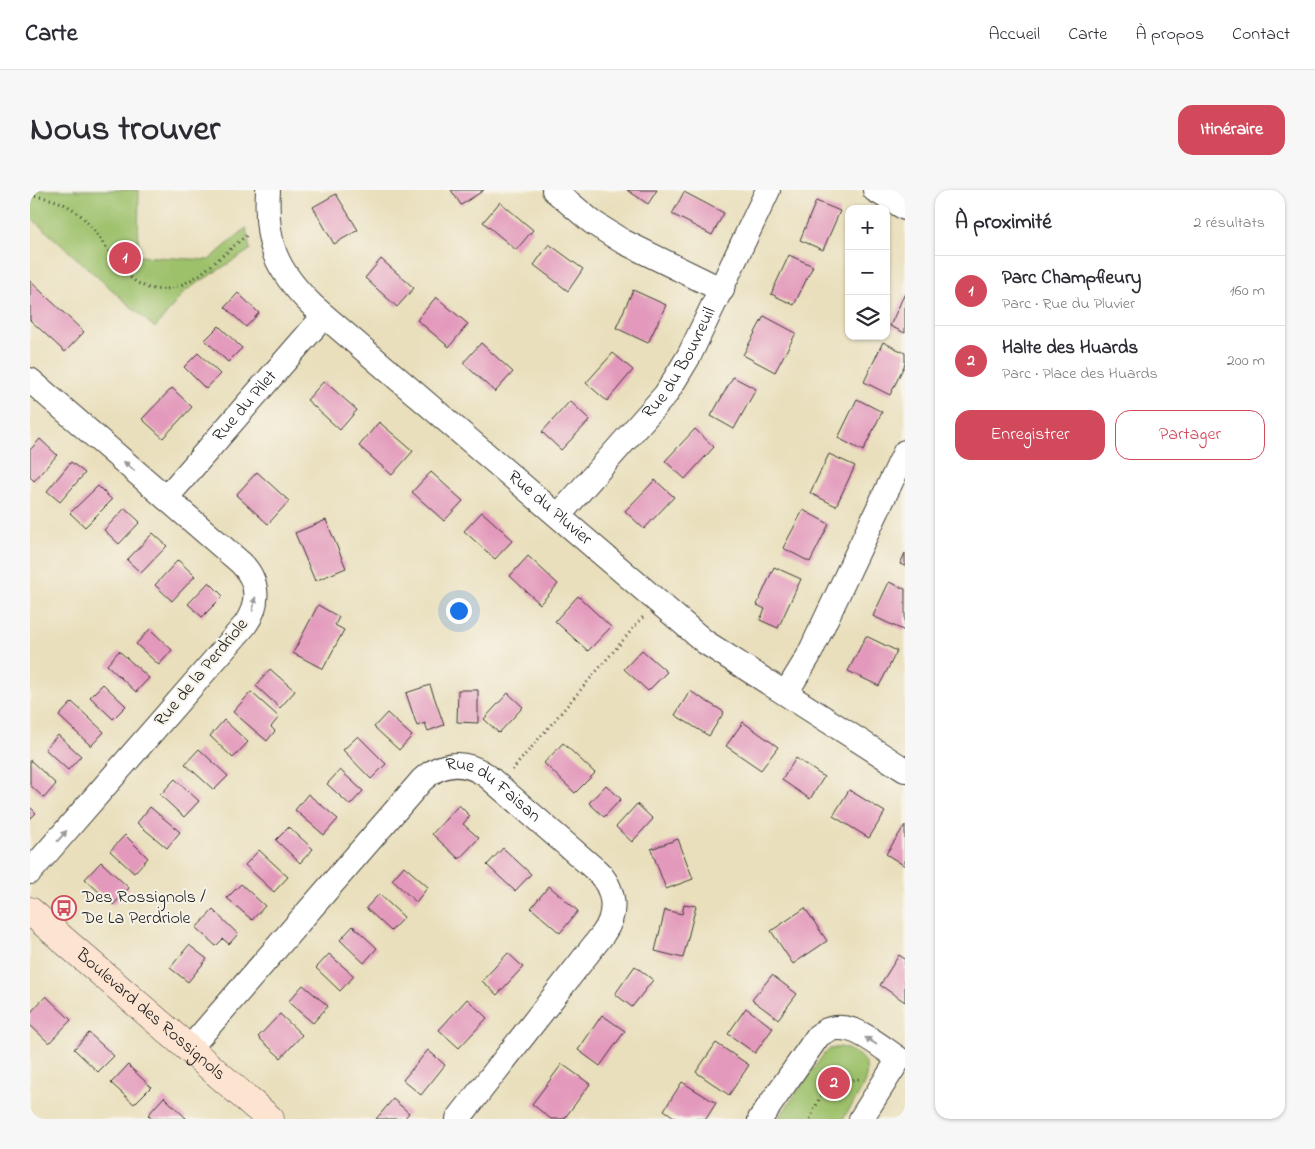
<!DOCTYPE html>
<html lang="fr">
<meta charset="utf-8">
<style>
:root{--surface:#fff;--page:#f7f7f7;--text:#2b2b33;--muted:#7c7c81;--line:#e1e1e2;--accent:#d1495b}
body{margin:0;font-family:"Indie Flower",sans-serif;background:var(--page);color:var(--text)}
.controls{position:absolute;right:15px;top:15px;display:grid;overflow:hidden;border-radius:10px;box-shadow:0 1px 4px #0004}
.controls button{width:45px;height:45px;display:grid;place-items:center;padding:0;border:0;border-bottom:1px solid var(--line);background:var(--surface);color:var(--text);font:25px sans-serif}
.you{position:absolute;left:428px;top:420px;width:18px;height:18px;margin:-12px;border:4px solid #fff;border-radius:50%;background:#1a73e8;box-shadow:0 0 0 8px #1a73e833}
.badge{display:grid;place-items:center;width:32px;height:32px;border-radius:50%;background:var(--accent);color:#fff;font-size:16px;font-weight:700}
.pin{position:absolute;translate:-50% -50%;border:2px solid #fff;box-shadow:0 1px 5px #0006}
.list{margin:0;padding:0;list-style:none}
h2{display:flex;justify-content:space-between;align-items:center;height:65px;margin:0;padding:0 20px;font-size:21px}
h2 small{font-size:16px;font-weight:400;color:var(--muted)}
.list li{display:grid;grid-template-columns:32px 1fr auto;gap:15px;align-items:center;box-sizing:border-box;height:70px;padding:0 20px;border-top:1px solid var(--line)}
.list b{display:block;font-size:19px;white-space:nowrap}
.list p{margin:0;font-size:16px;white-space:nowrap;color:var(--muted)}
.list em{font-size:16px;font-style:normal;color:var(--muted)}
.actions{display:flex;gap:10px;padding:15px 20px}
.actions a{flex:1;padding:11px 0;border:1px solid var(--accent);border-radius:15px;text-align:center;font-size:18px;color:var(--accent)}
.actions .main{background:var(--accent);color:#fff}
.icon{flex:none;width:28px;height:28px;fill:none;stroke:currentColor;stroke-width:2;stroke-linecap:round;stroke-linejoin:round}
.map{position:relative;flex:none;width:875px;height:929px;overflow:hidden;border-radius:15px}
header{display:flex;align-items:center;gap:30px;box-sizing:border-box;height:70px;padding:0 25px;background:var(--surface);border-bottom:1px solid var(--line)}
header strong{font-size:24px}
nav{display:flex;gap:28px;margin-inline-start:auto;font-size:18px}
.intro{display:flex;align-items:center;justify-content:space-between;box-sizing:border-box;height:120px;padding:0 30px}
h1{margin:0;font-size:35px}
.button{padding:12px 22px;border-radius:15px;background:var(--accent);color:#fff;font-size:18px;font-weight:700}
main{display:flex;gap:30px;padding:0 30px}
aside{flex:1;background:var(--surface);border-radius:15px;box-shadow:0 1px 4px #0004}
.map>svg:first-child{display:block}
</style>
<header>
<strong>Carte</strong>
<nav><a>Accueil</a><a>Carte</a><a>À propos</a><a>Contact</a></nav>
</header>
<div class="intro"><h1>Nous trouver</h1><a class="button">Itinéraire</a></div>
<main>
<div class="map">
<svg width="875" height="929" viewBox="0 0 875 929">
<rect width="100%" height="100%" fill="#f7f3e8"/>
<filter id="ink" filterUnits="userSpaceOnUse"><feTurbulence type="fractalNoise" baseFrequency=".02" numOctaves="2"/><feDisplacementMap in="SourceGraphic" scale="10" xChannelSelector="R" yChannelSelector="G"/><feConvolveMatrix kernelMatrix="1 2 1 2 8 2 1 2 1" color-interpolation-filters="sRGB"/></filter>
<filter id="wash" filterUnits="userSpaceOnUse"><feTurbulence type="fractalNoise" baseFrequency=".0096" numOctaves="4" result="noise"/><feDisplacementMap in="SourceGraphic" scale="20" xChannelSelector="R" yChannelSelector="G"/><feGaussianBlur stdDeviation="1.12" result="paint"/><feColorMatrix in="noise" values="0 0 0 0 0 0 0 0 0 0 0 0 0 0 0 0 0 1.4 0 .05"/><feComposite in="paint" operator="in"/></filter>
<g filter="url(#wash)">
<rect width="100%" height="100%" fill="#e9dfbc"/>
<g fill="#9dc16a" stroke="#5c6e43">
<polygon points="0,0 109,0 108,66 179,70 216,38 220,60 155,101 125,138 0,27"/>
<path d="M 811,857 C 858,871 829,903 813,929 L 748,929 L 794,864 L 800,859 Z"/>
</g>
<g id="blocks">
<g fill="#e399bb">
<polygon points="421,0 454,0 431,15"/>
<polygon points="597,0 627,0 618,14"/>
<polygon points="654,2 694,23 682,45 642,24"/>
<polygon points="306,4 328,40 304,54 283,17"/>
<polygon points="786,11 810,21 793,60 770,50"/>
<polygon points="470,12 503,40 486,60 453,32"/>
<polygon points="519,54 553,79 538,101 504,75"/>
<polygon points="759,65 783,76 764,115 741,104"/>
<polygon points="351,69 384,98 367,117 335,88"/>
<polygon points="0,91 54,142 35,162 0,130"/>
<polygon points="603,100 636,115 618,153 586,138"/>
<polygon points="208,103 229,123 216,137 195,117"/>
<polygon points="875,103 875,143 860,136"/>
<polygon points="406,107 438,134 419,157 387,130"/>
<polygon points="734,126 766,143 745,182 713,165"/>
<polygon points="189,136 212,158 198,172 175,150"/>
<polygon points="853,152 875,163 875,174 860,205 834,192"/>
<polygon points="451,153 483,182 465,202 433,173"/>
<polygon points="168,163 190,184 176,199 154,177"/>
<polygon points="583,163 603,180 577,211 556,193"/>
<polygon points="703,187 726,199 704,239 681,226"/>
<polygon points="294,191 327,220 310,240 277,210"/>
<polygon points="142,198 162,217 133,248 112,229"/>
<polygon points="827,209 852,222 833,261 808,248"/>
<polygon points="540,211 560,230 531,260 512,242"/>
<polygon points="349,232 383,261 362,285 329,256"/>
<polygon points="665,239 684,257 655,289 635,271"/>
<polygon points="10,249 27,265 4,291 0,287 0,260"/>
<polygon points="799,264 825,276 806,316 780,303"/>
<polygon points="41,272 55,283 30,312 17,301"/>
<polygon points="227,282 259,311 238,334 206,305"/>
<polygon points="401,282 433,311 414,331 382,302"/>
<polygon points="625,290 644,307 614,339 595,321"/>
<polygon points="68,296 82,310 55,337 40,323"/>
<polygon points="95,318 110,332 89,354 74,340"/>
<polygon points="773,320 799,334 780,372 753,358"/>
<polygon points="452,322 483,350 465,369 434,341"/>
<polygon points="296,330 316,378 285,391 265,343"/>
<polygon points="123,343 137,356 111,383 97,370"/>
<polygon points="875,363 875,376 870,374"/>
<polygon points="498,366 528,394 510,414 480,386"/>
<polygon points="148,370 165,386 142,411 125,395"/>
<polygon points="744,377 771,389 748,438 730,430 735,419 727,415"/>
<polygon points="179,392 193,406 172,427 158,414"/>
<polygon points="859,392 875,399 875,441 843,426"/>
<polygon points="548,406 581,437 558,461 525,431"/>
<polygon points="288,415 309,427 305,435 314,440 293,479 263,463"/>
<polygon points="120,439 142,460 129,475 106,454"/>
<polygon points="836,446 867,461 849,496 818,481"/>
<polygon points="612,460 637,482 618,501 594,479"/>
<polygon points="89,461 119,488 106,502 77,475"/>
<polygon points="240,479 265,501 250,518 226,496"/>
<polygon points="73,494 96,516 83,529 60,507"/>
<polygon points="400,495 414,535 398,541 395,533 387,536 376,503"/>
<polygon points="428,500 448,500 448,533 427,532"/>
<polygon points="660,501 694,522 679,546 645,525"/>
<polygon points="221,502 249,527 241,537 245,541 237,551 203,522"/>
<polygon points="478,503 493,517 469,543 454,529"/>
<polygon points="42,512 74,542 61,556 29,526"/>
<polygon points="357,523 382,546 369,560 344,537"/>
<polygon points="194,530 218,552 203,568 180,546"/>
<polygon points="713,532 748,557 731,580 696,556"/>
<polygon points="28,545 51,566 38,580 15,559"/>
<polygon points="328,546 356,574 341,589 313,560"/>
<polygon points="533,553 565,583 545,603 514,573"/>
<polygon points="169,559 198,586 184,600 155,574"/>
<polygon points="766,568 794,587 780,609 752,590"/>
<polygon points="0,570 26,594 14,608 0,595"/>
<polygon points="310,580 333,601 320,615 297,594"/>
<polygon points="145,589 169,611 154,627 130,605"/>
<polygon points="576,595 591,609 574,627 559,613"/>
<polygon points="819,600 855,622 839,648 803,626"/>
<polygon points="278,604 308,629 294,645 265,620"/>
<polygon points="607,614 623,629 602,652 586,637"/>
<polygon points="429,615 440,626 433,634 449,648 429,669 402,644"/>
<polygon points="0,617 6,623 0,629"/>
<polygon points="120,617 150,642 137,658 107,633"/>
<polygon points="875,635 875,676 856,664"/>
<polygon points="259,637 283,659 270,673 246,650"/>
<polygon points="95,645 118,668 104,683 80,661"/>
<polygon points="648,649 663,689 636,699 621,659"/>
<polygon points="473,658 501,684 485,701 457,675"/>
<polygon points="229,660 258,687 244,702 215,675"/>
<polygon points="71,672 99,698 83,715 55,689"/>
<polygon points="374,676 398,697 386,712 362,690"/>
<polygon points="211,694 235,716 222,730 197,708"/>
<polygon points="519,696 548,721 530,743 501,718"/>
<polygon points="349,704 374,727 361,741 336,718"/>
<polygon points="654,714 666,716 653,768 625,761 635,720 652,724"/>
<polygon points="775,718 797,751 763,774 741,741"/>
<polygon points="183,720 208,744 199,754 193,749 186,756 166,738"/>
<polygon points="323,736 347,758 334,773 310,750"/>
<polygon points="159,755 177,769 158,792 140,778"/>
<polygon points="478,763 493,777 467,805 452,791"/>
<polygon points="299,764 324,786 310,801 286,778"/>
<polygon points="869,765 875,769 875,812 850,795"/>
<polygon points="605,776 623,790 602,817 585,804"/>
<polygon points="742,785 767,804 748,829 722,810"/>
<polygon points="273,795 298,816 283,833 258,812"/>
<polygon points="16,806 41,830 19,853 0,835 0,823"/>
<polygon points="437,809 457,828 429,858 409,840"/>
<polygon points="716,818 743,838 725,863 698,844"/>
<polygon points="250,824 272,845 251,868 228,847"/>
<polygon points="572,825 595,841 570,876 548,860"/>
<polygon points="59,843 84,866 68,882 44,859"/>
<polygon points="686,853 719,875 699,905 666,882"/>
<polygon points="398,860 415,875 391,905 373,890"/>
<polygon points="532,874 560,894 534,929 521,929 502,914"/>
<polygon points="98,875 121,897 104,914 81,893"/>
<polygon points="652,892 686,913 676,929 647,929 634,920"/>
<polygon points="134,907 157,929 122,929 118,925"/>
<polygon points="363,909 379,923 374,929 346,929"/>
</g>
</g>
</g>
<g filter="url(#ink)">
<use href="#blocks" fill-opacity="0" stroke="#3b3934" stroke-width="1"/>
<g fill="none" stroke-linecap="round" stroke-linejoin="round">
<defs>
<g id="street">
<path id="s1" d="M 238,0 C 235,54 245,79 283,116 L 675,452 L 875,580"/>
<polyline points="524,0 562,32 592,51 692,100"/>
<polyline points="845,0 875,18"/>
<path d="M 0,190 L 211,373 C 229,391 230,414 215,435 L 0,682"/>
<path id="s2" d="M 136,308 L 294,126"/>
<path id="s3" d="M 529,325 L 636,204 L 659,166 L 738,0"/>
<polyline points="756,503 778,467 875,262"/>
<path id="s4" d="M 159,859 L 392,590 C 411,572 434,570 456,585 L 567,681 C 585,699 588,723 573,744 L 428,929"/>
<path d="M 730,929 L 788,846 C 815,823 846,854 869,869 L 831,929"/>
</g>
<g id="secondary">
<path id="s5" d="M 0,721 L 240,929"/>
</g>
</defs>
<use href="#street" stroke="#3b3934" stroke-width="26"/>
<use href="#secondary" stroke="#3b3934" stroke-width="29"/>
<g stroke="#3b3934" stroke-width="3" stroke-dasharray="1 4" stroke-linecap="butt">
<path d="M 0,6 C 18,7 35,12 49,24 C 81,51 96,119 153,94 C 175,84 198,60 217,45"/>
<polyline points="482,580 613,427"/>
<polyline points="780,929 795,896 803,892 829,889"/>
</g>
<use href="#street" stroke="#fff" stroke-width="24"/>
<use href="#secondary" stroke="#fde4d1" stroke-width="28"/>
</g>
<defs><path id="oneway-solid" d="M-6-.8H1V-3.2L6.5 0L1 3.2V.8H-6Z" transform="scale(1.25)"/></defs>
<g fill="#999">
<use href="#oneway-solid" transform="translate(99 276) rotate(-139)"/>
<use href="#oneway-solid" transform="translate(224 414) rotate(-79)"/>
<use href="#oneway-solid" transform="translate(32 646) rotate(-49)"/>
<use href="#oneway-solid" transform="translate(841 851) rotate(-148)"/>
</g>
</g>
<defs>
<symbol id="bus-ring" viewBox="-11 -11 22 22"><circle r="9.5" fill="#f7f3e8" stroke="#d1495b" stroke-width="1.5"/><path d="M-5-6H5V4H4V6H2V4H-2V6H-4V4H-5ZM-3.5-4V0h7V-4ZM-3.5 1.2v1.5H-2V1.2ZM2 1.2v1.5H3.5V1.2Z" fill="#d1495b"/></symbol>
</defs>
<g fill-rule="evenodd">
<use href="#bus-ring" x="20" y="704" width="28" height="28"/>
</g>
<g text-anchor="middle" dominant-baseline="central" stroke-width="4" stroke-linejoin="round" paint-order="stroke">
<g font-size="18" fill="#1c1c1c" stroke="#f7f3e8">
<text stroke="none"><textPath href="#s3" startOffset="195">Rue du Bouvreuil</textPath></text>
<text stroke="none"><textPath href="#s2" startOffset="121">Rue du Pilet</textPath></text>
<text stroke="none"><textPath href="#s1" startOffset="441">Rue du Pluvier</textPath></text>
<text transform="translate(172 483) rotate(-50)">Rue de la Perdriole</text>
<text stroke="none"><textPath href="#s4" startOffset="439">Rue du Faisan</textPath></text>
<text stroke="none"><textPath href="#s5" startOffset="159">Boulevard des Rossignols</textPath></text>
</g>
<g font-size="18" fill="#1c1c1c" stroke="#f7f3e8" text-anchor="start">
<text x="52" y="708">Des Rossignols /<tspan x="52" dy="21">De La Perdriole</tspan></text>
</g>
</g>
</svg>
<div class="controls">
<button>+</button>
<button>−</button>
<button><svg class="icon" aria-label="layers" viewBox="0 0 24 24"><path d="M12 4l9 5-9 5-9-5zM3 14l9 5 9-5"/></svg></button>
</div>
<div class="you"></div>
<div class="pin badge" style="left:95px;top:68px">1</div>
<div class="pin badge" style="left:804px;top:893px">2</div>
</div>
<aside>
<h2>À proximité<small>2 résultats</small></h2>
<ul class="list">
<li><span class="badge">1</span><div><b>Parc Champfleury</b><p>Parc · Rue du Pluvier</p></div><em>160 m</em></li>
<li><span class="badge">2</span><div><b>Halte des Huards</b><p>Parc · Place des Huards</p></div><em>200 m</em></li>
</ul>
<div class="actions"><a class="main">Enregistrer</a><a>Partager</a></div>
</aside>
</main>
